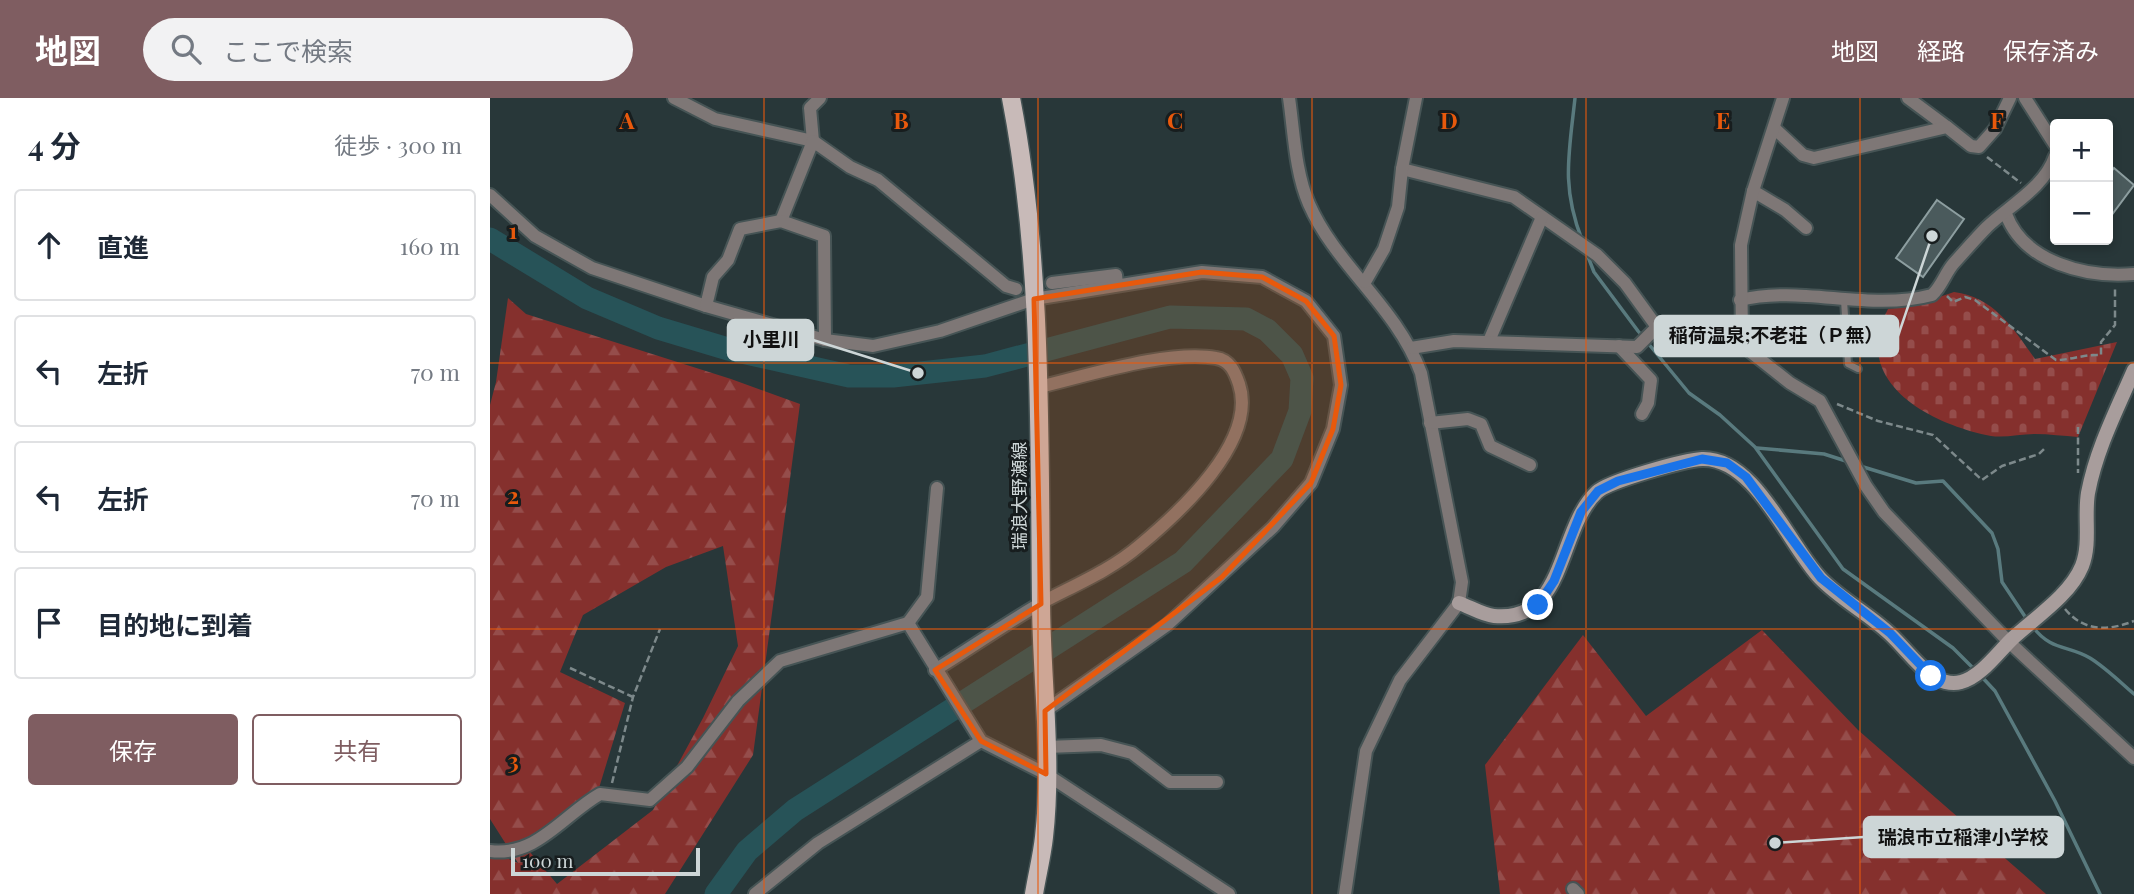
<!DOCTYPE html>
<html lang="ja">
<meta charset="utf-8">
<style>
:root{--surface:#fff;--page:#f2f2f3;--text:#1f2937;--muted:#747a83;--line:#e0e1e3;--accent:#7f5d61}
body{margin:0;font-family:"Playfair Display","Noto Sans JP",serif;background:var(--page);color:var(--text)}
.controls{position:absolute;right:21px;top:21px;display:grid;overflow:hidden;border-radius:7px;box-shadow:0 4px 10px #0003}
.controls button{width:63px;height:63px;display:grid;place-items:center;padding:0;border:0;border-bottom:2px solid var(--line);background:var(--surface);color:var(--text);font:35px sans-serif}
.scale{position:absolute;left:21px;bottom:18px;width:189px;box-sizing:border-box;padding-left:7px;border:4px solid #cdd6d7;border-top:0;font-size:19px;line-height:24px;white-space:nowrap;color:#cdd6d7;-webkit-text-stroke:5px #171d1e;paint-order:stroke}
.stop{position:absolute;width:21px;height:21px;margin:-16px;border:5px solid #1a73e8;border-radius:50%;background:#fff}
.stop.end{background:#1a73e8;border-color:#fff;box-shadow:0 2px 7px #0008}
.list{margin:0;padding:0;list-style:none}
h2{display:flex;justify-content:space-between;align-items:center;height:91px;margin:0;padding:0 28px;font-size:30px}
h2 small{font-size:23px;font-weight:400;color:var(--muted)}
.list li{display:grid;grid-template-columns:46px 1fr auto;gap:21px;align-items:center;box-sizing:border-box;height:112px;margin:0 14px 14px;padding:0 14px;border:2px solid var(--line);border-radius:7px}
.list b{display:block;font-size:26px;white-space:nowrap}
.list em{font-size:23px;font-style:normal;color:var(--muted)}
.actions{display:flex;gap:14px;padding:21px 28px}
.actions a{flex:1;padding:16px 0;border:2px solid var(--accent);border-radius:7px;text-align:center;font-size:24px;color:var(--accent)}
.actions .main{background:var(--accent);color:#fff}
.icon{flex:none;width:38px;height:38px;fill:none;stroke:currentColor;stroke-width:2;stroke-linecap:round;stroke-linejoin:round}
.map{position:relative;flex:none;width:1644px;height:796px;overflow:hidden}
header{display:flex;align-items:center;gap:42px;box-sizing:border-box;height:98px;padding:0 35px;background:var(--accent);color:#fff}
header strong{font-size:33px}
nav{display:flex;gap:38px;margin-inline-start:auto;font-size:24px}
.search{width:490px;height:63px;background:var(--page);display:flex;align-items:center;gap:18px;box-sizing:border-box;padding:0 24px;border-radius:38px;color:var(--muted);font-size:26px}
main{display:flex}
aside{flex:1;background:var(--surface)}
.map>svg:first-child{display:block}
</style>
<header>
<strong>地図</strong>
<div class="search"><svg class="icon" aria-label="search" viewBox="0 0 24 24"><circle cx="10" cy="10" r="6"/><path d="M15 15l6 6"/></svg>ここで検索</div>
<nav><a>地図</a><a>経路</a><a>保存済み</a></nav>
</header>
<main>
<aside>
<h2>4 分<small>徒歩 · 300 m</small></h2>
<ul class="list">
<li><svg class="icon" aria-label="ahead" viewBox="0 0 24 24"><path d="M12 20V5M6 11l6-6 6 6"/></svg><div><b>直進</b></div><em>160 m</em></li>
<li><svg class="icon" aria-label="left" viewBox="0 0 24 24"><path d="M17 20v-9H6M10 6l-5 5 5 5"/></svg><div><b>左折</b></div><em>70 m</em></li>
<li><svg class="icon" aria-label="left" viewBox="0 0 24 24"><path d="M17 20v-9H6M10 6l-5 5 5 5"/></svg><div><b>左折</b></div><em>70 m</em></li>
<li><svg class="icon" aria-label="arrive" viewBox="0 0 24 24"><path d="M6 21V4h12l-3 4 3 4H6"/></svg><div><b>目的地に到着</b></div></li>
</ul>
<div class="actions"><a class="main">保存</a><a>共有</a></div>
</aside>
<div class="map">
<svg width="1644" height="796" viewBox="0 0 1644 796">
<defs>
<pattern id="forest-firs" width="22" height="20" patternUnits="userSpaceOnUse" patternTransform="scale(1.75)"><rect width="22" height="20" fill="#85302d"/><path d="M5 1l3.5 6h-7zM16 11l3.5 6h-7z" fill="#954d4b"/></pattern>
<pattern id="cemetery-stones" width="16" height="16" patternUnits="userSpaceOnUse" patternTransform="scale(1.75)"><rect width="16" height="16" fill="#85302d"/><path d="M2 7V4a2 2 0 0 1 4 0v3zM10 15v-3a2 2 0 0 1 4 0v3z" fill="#954d4b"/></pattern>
</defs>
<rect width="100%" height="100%" fill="#283739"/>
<g fill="url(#forest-firs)" fill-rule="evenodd">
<path d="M 18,200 L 36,216 L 241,281 L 310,306 L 263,657 L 175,796 L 0,796 L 0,753 L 28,765 L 0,721 L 0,307 L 6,284 ZM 233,448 L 248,548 L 213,620 L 163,712 L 67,786 L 39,753 L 109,690 L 135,605 L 70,574 L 93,517 L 176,469 Z"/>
<polygon points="1272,532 1368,632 1556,796 1010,796 995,667 1093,537 1156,618"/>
</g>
<path fill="url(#cemetery-stones)" d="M 1464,194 C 1504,199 1523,230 1545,261 L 1627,244 L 1588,339 C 1574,338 1559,336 1545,336 C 1531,336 1515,340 1501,338 C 1440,326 1359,284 1398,211 L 1423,208 Z"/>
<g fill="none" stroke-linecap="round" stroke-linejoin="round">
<g stroke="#597a7e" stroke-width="3.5">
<path d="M 1085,0 C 1079,56 1071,88 1092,142"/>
<polyline points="1097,156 1104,174 1148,233 1199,295 1230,317 1265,349 1353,471 1463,550 1486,573"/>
<polyline points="1267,350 1334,356 1359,364"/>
<polyline points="1370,368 1426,385 1453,383 1502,435 1508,451 1512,484 1538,523"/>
<path d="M 1543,529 C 1561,553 1578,547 1600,560 C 1616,570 1630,584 1644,596"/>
<polyline points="1491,578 1505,593 1565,703 1610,796"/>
</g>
<polyline stroke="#275358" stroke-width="23" points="0,141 97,200 168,230 238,251 359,278 403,278 495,268 680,219 756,221 777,232 802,257 812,280 810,313 792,361 693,464 305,712 257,753 226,796"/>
</g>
<g fill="#4a5a5c" stroke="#8d9ea0" stroke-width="2">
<polygon points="1624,70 1644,87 1618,122 1618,78"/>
<polygon points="1447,102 1474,121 1433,179 1406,160"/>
</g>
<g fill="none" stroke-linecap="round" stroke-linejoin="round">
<defs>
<polyline id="lane" points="1354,202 1358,266 1368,271"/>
<g id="street">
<polyline points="184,0 225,21 323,43 320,10 330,0"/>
<path d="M 799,0 C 804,34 805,74 819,106 C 846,168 906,208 931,275 L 972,484 L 969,505 L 910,582 L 876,653 L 855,796"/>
<polyline points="1418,0 1457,29"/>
<polyline points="1535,0 1565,47"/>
<polyline points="1284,30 1313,57 1324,60 1457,29 1481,48 1489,49 1505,31 1520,0"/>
<polyline points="912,71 1024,99 1107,157 1135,185 1167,229 1252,247 1300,285 1330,303 1376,388 1394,414 1519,544 1644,660"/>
<polyline points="1263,93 1295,112 1316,130"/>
<polyline points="0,97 45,138 102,170 216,208 335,242 383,248 450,233 544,201 712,174 772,179 816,203 844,238 851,287 843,331 821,385 783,429 677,527 555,613"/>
<path d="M 1516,116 C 1534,165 1597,180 1644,176"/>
<polyline points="291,123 323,43 360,69 388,82 516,188 526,191"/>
<polyline points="875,184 894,151 908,109 912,71 926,0"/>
<polyline points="562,185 626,177 627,186"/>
<path d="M 1250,202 C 1313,187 1378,214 1442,197 C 1452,188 1455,175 1464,165 C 1475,153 1486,140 1497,129 C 1519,108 1555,89 1565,58"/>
<polyline points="216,208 223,179 238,162 250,131 291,123 334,138 335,242"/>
<polyline points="999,243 1052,119"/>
<polyline points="1252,247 1251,147 1263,93 1293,0"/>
<polyline points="1129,248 1161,282 1158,305 1152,316"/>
<polyline points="921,250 964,243 1147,249 1167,229"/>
<polyline points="940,325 978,321 991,326 1000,348 1040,367"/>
<polyline points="447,390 437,499 418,525 491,643 556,676 739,796"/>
<path d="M 445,572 C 481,550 516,525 553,504 C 585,487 621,472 649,448 C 689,415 768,343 749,286 C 745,274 740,262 726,260 C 680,251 596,278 549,289"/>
<polyline points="556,649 611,647 642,655 680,684 727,684"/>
<path d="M 0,753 C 47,759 73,717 110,696 L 160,702 L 197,669 L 248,603 L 290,563 L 418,525"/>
<polyline points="1083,791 1088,796"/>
<polyline points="265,796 328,745 491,643"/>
</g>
<path id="secondary" d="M 969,505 C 980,509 993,517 1004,518 C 1077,525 1067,431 1107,394 C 1119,383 1194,362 1212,361 C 1265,359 1298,446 1330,480 C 1350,501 1379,516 1400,536 C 1414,549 1426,566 1441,577 C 1449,583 1461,587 1471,584 C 1491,579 1509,553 1523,540 C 1546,519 1580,497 1592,468 C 1601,445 1594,419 1598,395 C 1606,352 1627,311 1644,272"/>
<path id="primary" d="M 521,0 C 553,165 549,334 551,501 C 551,579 563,660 554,739 C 552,758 547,777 544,796"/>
</defs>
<use href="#lane" stroke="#465455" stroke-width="10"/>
<use href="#street" stroke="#465455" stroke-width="16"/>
<use href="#secondary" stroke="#465455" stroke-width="18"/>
<use href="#primary" stroke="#465455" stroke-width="21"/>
<g stroke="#7d898b" stroke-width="2.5" stroke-dasharray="7 3.5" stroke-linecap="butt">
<polyline points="1497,59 1531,85"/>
<path d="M 1457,198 L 1463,204 L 1475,199 L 1485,202 L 1566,262 C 1581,262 1595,256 1611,257 L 1611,244 L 1625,227 L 1625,188"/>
<polyline points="1347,306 1388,323 1443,337 1492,382 1512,368 1549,356 1554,351"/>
<polyline points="1588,329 1588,375"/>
<path d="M 1575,511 C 1594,534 1618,533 1644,523"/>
<polyline points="80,570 143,599"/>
<polyline points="122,685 143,599 170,531"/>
</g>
<use href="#lane" stroke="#7e7776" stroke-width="6"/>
<use href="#street" stroke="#7e7776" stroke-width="12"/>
<use href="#secondary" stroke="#a89d9c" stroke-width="14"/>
<use href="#primary" stroke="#c8bab8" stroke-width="18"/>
</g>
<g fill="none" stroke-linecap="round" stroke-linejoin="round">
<polyline stroke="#1a73e8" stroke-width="9" points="1048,507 1064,483 1091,414 1108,393 1128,383 1212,361 1237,365 1256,379 1331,480 1400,535 1441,578"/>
</g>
<path fill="#e8590c" fill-opacity="0.2" stroke="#e8590c" stroke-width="5" stroke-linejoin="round" d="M 712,174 L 772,179 L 816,203 L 844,238 L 851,287 L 843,331 L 821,385 L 732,479 L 555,613 L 556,676 L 491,643 L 445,572 L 551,506 L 544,201 Z"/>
<path fill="none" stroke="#e8590c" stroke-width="2" stroke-opacity="0.55" d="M 274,0 L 274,796M 548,0 L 548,796M 822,0 L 822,796M 1096,0 L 1096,796M 1370,0 L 1370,796M 0,265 L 1644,265M 0,531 L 1644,531"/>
<g text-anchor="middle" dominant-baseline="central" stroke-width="6" stroke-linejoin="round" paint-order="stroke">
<g font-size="18" fill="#cdd6d7" stroke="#171d1e">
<text transform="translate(529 398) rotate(-90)">瑞浪大野瀬線</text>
</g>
</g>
<g font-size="23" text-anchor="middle" font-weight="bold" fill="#e8590c" stroke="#171d1e" stroke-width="6" stroke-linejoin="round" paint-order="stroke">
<text x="137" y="31">A</text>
<text x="411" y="31">B</text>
<text x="685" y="31">C</text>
<text x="959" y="31">D</text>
<text x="1233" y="31">E</text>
<text x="1507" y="31">F</text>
<text x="23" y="141">1</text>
<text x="23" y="406">2</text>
<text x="23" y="671">3</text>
</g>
<path fill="none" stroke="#cdd6d7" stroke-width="2.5" d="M1442 138L1408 238M428 275L323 242M1285 745L1374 739"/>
<g fill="#cdd6d7" stroke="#171d1e" stroke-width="2.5">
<circle cx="1442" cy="138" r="7"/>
<circle cx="428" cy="275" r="7"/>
<circle cx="1285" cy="745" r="7"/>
</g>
<g fill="#cdd6d7" stroke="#cdd6d7" stroke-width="2.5">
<rect x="1165" y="218" width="243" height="40" rx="7"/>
<rect x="238" y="222" width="85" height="40" rx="7"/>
<rect x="1374" y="719" width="199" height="40" rx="7"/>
</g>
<g font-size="19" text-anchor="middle" font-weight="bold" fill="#111">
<text x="1286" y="244">稲荷温泉;不老荘（Ｐ無）</text>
<text x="281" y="248">小里川</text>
<text x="1473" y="746">瑞浪市立稲津小学校</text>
</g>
</svg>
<div class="controls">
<button>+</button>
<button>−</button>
</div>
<div class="scale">100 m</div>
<div class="stop" style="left:1441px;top:578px"></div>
<div class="stop end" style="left:1048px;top:507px"></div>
</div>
</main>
